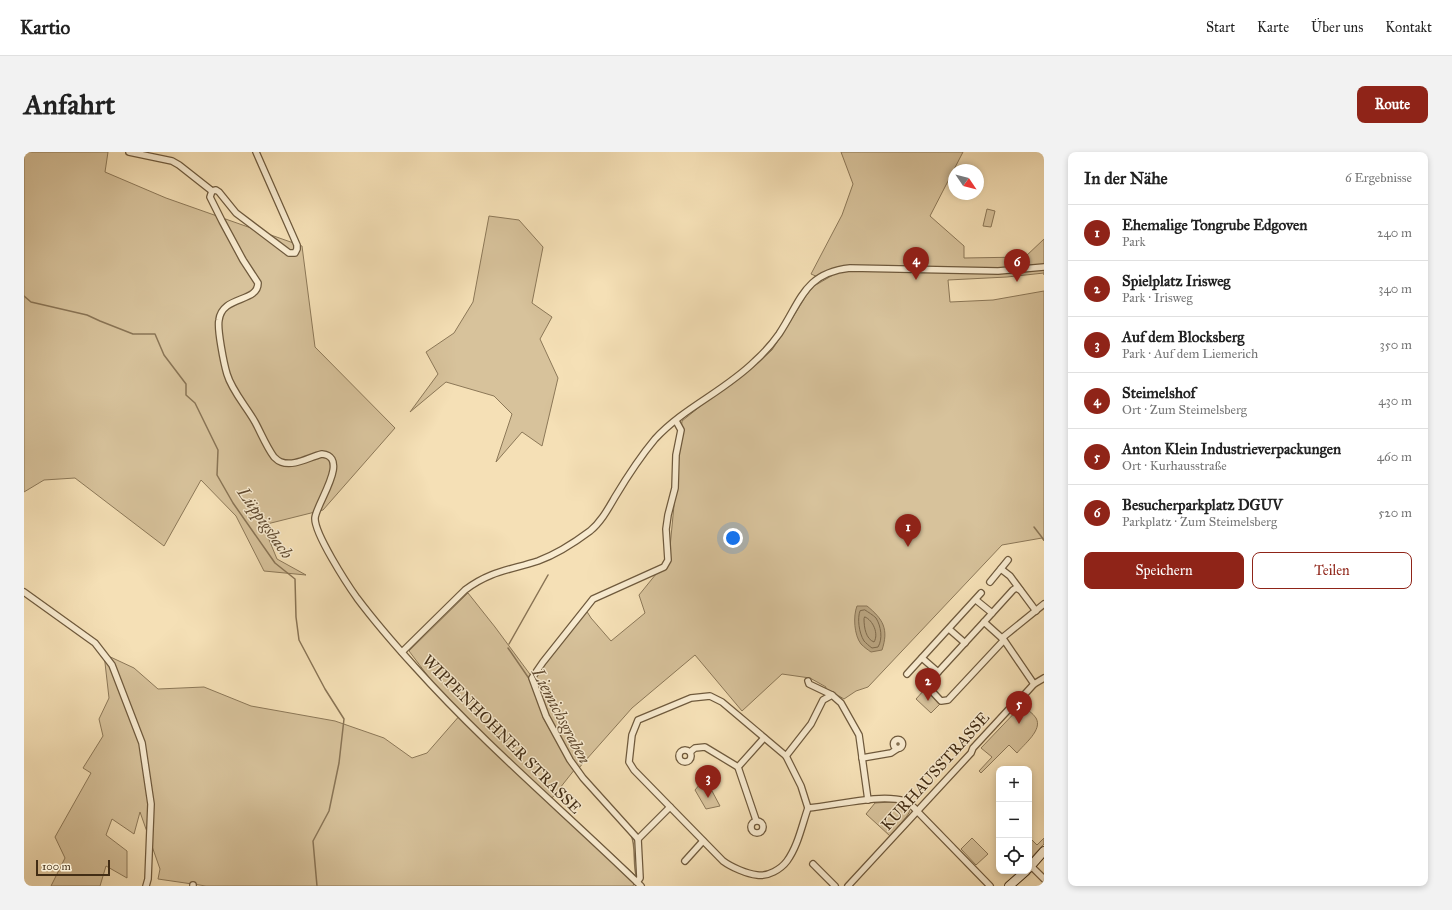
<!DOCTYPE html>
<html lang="de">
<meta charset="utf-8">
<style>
:root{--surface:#fff;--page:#f2f2f2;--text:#222;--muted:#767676;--line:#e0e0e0;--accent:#8f2418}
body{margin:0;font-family:"IM FELL Great Primer",serif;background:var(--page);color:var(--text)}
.controls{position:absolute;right:12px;bottom:12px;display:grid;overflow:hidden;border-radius:8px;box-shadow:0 2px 6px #0003}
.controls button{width:36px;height:36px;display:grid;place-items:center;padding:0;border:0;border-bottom:1px solid var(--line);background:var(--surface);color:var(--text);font:20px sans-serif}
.compass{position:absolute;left:924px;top:12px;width:36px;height:36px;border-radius:50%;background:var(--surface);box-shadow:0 2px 6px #0003;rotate:125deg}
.scale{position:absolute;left:12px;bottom:10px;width:74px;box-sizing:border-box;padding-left:4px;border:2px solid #422d15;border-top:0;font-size:11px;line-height:14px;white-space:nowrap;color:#422d15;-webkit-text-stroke:3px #f8ebd0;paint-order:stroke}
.you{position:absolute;left:709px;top:386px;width:14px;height:14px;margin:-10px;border:3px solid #fff;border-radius:50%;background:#1a73e8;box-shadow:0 0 0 6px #1a73e833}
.badge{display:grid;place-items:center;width:26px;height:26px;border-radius:50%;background:var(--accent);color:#fff;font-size:13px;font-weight:700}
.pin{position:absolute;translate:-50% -33px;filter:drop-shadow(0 1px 2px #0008)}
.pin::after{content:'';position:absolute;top:21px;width:14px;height:12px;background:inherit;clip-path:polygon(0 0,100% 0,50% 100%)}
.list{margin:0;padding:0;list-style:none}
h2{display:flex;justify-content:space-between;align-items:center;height:52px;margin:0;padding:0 16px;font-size:17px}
h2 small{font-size:13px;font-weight:400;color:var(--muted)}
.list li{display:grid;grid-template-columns:26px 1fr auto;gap:12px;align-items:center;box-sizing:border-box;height:56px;padding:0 16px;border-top:1px solid var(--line)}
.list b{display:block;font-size:15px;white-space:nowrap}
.list p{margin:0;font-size:13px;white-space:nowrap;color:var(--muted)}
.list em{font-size:13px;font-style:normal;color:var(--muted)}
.actions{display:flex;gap:8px;padding:12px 16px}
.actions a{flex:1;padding:9px 0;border:1px solid var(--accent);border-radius:8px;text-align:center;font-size:14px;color:var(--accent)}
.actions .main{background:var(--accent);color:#fff}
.icon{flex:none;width:22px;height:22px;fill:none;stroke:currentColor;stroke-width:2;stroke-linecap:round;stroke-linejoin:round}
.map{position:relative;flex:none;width:1020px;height:734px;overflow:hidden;border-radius:8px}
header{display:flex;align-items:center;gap:24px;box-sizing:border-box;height:56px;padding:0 20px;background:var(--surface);border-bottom:1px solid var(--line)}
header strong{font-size:19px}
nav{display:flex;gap:22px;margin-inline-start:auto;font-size:14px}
.intro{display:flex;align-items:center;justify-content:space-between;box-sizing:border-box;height:96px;padding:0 24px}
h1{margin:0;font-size:28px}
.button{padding:10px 18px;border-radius:8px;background:var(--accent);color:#fff;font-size:14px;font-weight:700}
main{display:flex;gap:24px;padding:0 24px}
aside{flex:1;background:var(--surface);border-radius:8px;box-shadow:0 2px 6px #0003}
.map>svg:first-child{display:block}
</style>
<header>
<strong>Kartio</strong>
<nav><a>Start</a><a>Karte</a><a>Über uns</a><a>Kontakt</a></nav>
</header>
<div class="intro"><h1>Anfahrt</h1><a class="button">Route</a></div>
<main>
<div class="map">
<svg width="1020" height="734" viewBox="0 0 1020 734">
<rect width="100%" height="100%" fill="#f5e0b6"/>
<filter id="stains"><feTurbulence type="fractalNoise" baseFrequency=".005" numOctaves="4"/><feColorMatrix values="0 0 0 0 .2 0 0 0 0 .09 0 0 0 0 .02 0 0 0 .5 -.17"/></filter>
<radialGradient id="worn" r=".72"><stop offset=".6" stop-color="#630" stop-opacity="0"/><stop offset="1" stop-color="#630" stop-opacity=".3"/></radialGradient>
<g fill="#d7c29b" stroke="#8c7858">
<polygon points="0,0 84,0 81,20 142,46 278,94 291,195 371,276 299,358 239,373 253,407 282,423 240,419 212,364 177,328 140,394 51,326 20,328 0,340"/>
<polygon points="817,0 939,0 906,64 940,94 940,106 1001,105 1020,87 1020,123 1020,121 983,125 924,128 926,150 969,148 1020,139 1020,389 1018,386 978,393 844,535 832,539 820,547 815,544 811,545 801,539 802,535 786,526 758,522 718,559 671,503 608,556 554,617 551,617 528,646 613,725 609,734 182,734 134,727 136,717 116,660 110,682 88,667 82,683 103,699 103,726 82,714 76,734 27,734 41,706 31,685 67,621 59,616 79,584 75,567 85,546 80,502 110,516 134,537 180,535 227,554 311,569 360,586 388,606 403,601 437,562 410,532 385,499 444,441 471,475 508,525 562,458 567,466 587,489 621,461 615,443 645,406 658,269 684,248 732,213 748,198 761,178 782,144 790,134 809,123 794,125 787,122 818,63 829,32"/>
<polygon points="963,57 971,59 967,75 959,74"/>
<polygon points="465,64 495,68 519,95 508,151 528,165 516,187 534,226 518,294 498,280 472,310 488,262 470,244 422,230 386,260 414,222 402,200 430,181 449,150"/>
<polygon points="901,537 916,552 907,561 892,547"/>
<path d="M 998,553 C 1002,557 1009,561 1012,566 C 1019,578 1000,592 993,601 L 985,593 L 957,621 L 955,619 L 968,605 L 957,596 Z"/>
<polygon points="676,632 688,639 696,654 682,657 671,638"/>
<path d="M 867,650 C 874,651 883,652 886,659 L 883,664 L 866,684 L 842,662 L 851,651 Z"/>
<polygon points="1005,685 1013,693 1020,686 1020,692 1005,708"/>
<polygon points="948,686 964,702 952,713 937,697"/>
</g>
<path fill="#b8a37f" stroke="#897455" d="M 833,454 L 843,454 C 859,467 865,477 858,498 L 847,500 C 844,498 840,495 837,492 C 830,483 829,464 833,454 Z"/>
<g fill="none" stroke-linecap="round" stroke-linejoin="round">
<g stroke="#7d684a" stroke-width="1">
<path d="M 841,458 C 844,460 849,463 852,466 C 857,474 859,487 854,495 L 848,496 C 845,494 842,491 840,489 C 835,481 833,466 836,459 Z"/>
<path d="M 841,465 C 849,468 855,482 850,490 C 842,487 840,476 840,467 Z"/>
</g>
<g stroke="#897455" stroke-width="1.5">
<polyline points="0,144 7,150 63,163 76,169 109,182 131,182 140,203 162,232 162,243 171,251 194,298 193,323 209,351 251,411 271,427 272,465 275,488 301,537 320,567 315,611 305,659 289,689 293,734"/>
<polyline points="1010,375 1020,388"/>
<polyline points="485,492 524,423"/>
<polyline points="484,496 506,528 516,555"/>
<polyline points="519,565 535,593"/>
<path d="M 607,683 C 612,693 609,711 612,723"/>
</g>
<defs>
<g id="street">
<polyline points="105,0 148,9 155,13 188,39"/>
<path d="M 232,0 L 273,93 L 273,97 L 271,101 L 265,101 L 212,61 L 195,40 L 192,38 L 188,39 L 186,45 L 198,69 L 219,108 L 234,131 C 234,151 198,143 195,168 C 193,177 200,212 203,222 C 208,239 222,254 231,270 C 237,281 242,294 250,305 C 252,307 254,309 257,310 C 270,315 285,305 298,302 C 327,305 292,352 291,366 C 290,381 323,432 333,446 C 351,470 371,493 391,515 C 461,593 542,661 617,734"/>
<polyline points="977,417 986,424 1012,459"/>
<polyline points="966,430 984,408"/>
<polyline points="0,440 71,491 88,513 118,591 127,652 124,727 122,734"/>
<polyline points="952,448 968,461"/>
<polyline points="960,470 989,438 992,436 996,438"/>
<polyline points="925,477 941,491"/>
<polyline points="978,486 1020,452"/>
<polyline points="980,488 924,548 917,549 904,535 904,531 960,470 980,488 1010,532"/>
<path d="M 378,500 L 441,438 C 466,419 486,418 514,409 C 533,402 550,391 566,379 C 577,370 584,357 591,345 C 603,325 616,305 631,287 C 659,256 701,239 731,209 C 740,201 748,192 755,182 C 777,149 780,121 826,116 L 974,119 L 1020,115"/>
<polyline points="898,506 914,520"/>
<polyline points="883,522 957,441"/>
<polyline points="784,529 785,532 808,543"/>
<circle cx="874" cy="592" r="4.5"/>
<circle cx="661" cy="604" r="6"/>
<polyline points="666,600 671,596 681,595 714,615 732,668"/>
<polyline points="762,604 777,634 784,656"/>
<polyline points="838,606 867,601 873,597"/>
<polyline points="714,615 740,586"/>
<path d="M 784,656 C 778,673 774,694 763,709 C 757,717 744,725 733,723 C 723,722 707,715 699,709 L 610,618 L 605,610 L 608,583 L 614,568 L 667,546 L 686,544 L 698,550 L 762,604 L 787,572 L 799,548 L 808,543 L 817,551 L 835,583 L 844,648"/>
<path d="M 784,656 C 811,654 856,641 881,649 C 885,651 890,655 893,659 L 966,734"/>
<circle cx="733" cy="675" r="6"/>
<polyline points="614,687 646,655"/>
<polyline points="661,709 679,689"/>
<polyline points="789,712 811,734"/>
<polyline points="1007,714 1020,727"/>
<polyline points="613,730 616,726 614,687 559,626 546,608 522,564 508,526 519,510 569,447 640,415 644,408 642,377 644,363 651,336 652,303 657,278 652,269"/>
<polyline points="169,734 169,733"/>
<polyline points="824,734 947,601 949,596 985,557 990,554 1010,532 1020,526"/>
</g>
<g id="secondary">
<polyline points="1005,716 1020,699"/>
<polyline points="985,734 1002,719"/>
</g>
</defs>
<use href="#street" stroke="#6f5a3d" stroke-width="8"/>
<use href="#secondary" stroke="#422d15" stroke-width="10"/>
<use href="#street" stroke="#f8ebd0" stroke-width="5.5"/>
<use href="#secondary" stroke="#f8ebd0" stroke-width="8"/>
</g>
<g text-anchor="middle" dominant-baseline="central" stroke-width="3" stroke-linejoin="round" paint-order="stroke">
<g font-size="16" fill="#422d15" stroke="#f8ebd0">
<text transform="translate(478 582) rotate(45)">WIPPENHOHNER STRASSE</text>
<text transform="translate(911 619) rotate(-48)">KURHAUSSTRASSE</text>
</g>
<g font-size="17" font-style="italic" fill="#604a30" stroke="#f8ebd0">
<text transform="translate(241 371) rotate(55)">Lüppigsbach</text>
<text transform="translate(537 564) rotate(62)">Liemichsgraben</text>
</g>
</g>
<rect width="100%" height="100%" filter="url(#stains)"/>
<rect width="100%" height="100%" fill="url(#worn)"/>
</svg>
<div class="controls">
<button>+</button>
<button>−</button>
<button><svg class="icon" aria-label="locate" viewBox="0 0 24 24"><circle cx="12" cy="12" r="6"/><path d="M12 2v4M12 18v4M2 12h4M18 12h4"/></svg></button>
</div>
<svg class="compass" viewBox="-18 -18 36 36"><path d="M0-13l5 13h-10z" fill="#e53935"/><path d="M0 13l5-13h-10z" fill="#767676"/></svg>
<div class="scale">100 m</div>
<div class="you"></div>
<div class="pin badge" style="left:884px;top:395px">1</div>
<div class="pin badge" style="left:904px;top:549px">2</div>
<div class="pin badge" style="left:684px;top:646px">3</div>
<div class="pin badge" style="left:892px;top:128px">4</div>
<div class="pin badge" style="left:995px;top:572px">5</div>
<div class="pin badge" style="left:993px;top:130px">6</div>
</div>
<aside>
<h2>In der Nähe<small>6 Ergebnisse</small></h2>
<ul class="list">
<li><span class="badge">1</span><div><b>Ehemalige Tongrube Edgoven</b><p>Park</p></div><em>240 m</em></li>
<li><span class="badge">2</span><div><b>Spielplatz Irisweg</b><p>Park · Irisweg</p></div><em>340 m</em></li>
<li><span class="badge">3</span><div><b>Auf dem Blocksberg</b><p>Park · Auf dem Liemerich</p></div><em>350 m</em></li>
<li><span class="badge">4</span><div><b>Steimelshof</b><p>Ort · Zum Steimelsberg</p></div><em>430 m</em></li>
<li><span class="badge">5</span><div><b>Anton Klein Industrieverpackungen</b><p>Ort · Kurhausstraße</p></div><em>460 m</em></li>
<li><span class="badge">6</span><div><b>Besucherparkplatz DGUV</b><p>Parkplatz · Zum Steimelsberg</p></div><em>520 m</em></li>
</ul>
<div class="actions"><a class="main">Speichern</a><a>Teilen</a></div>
</aside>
</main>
